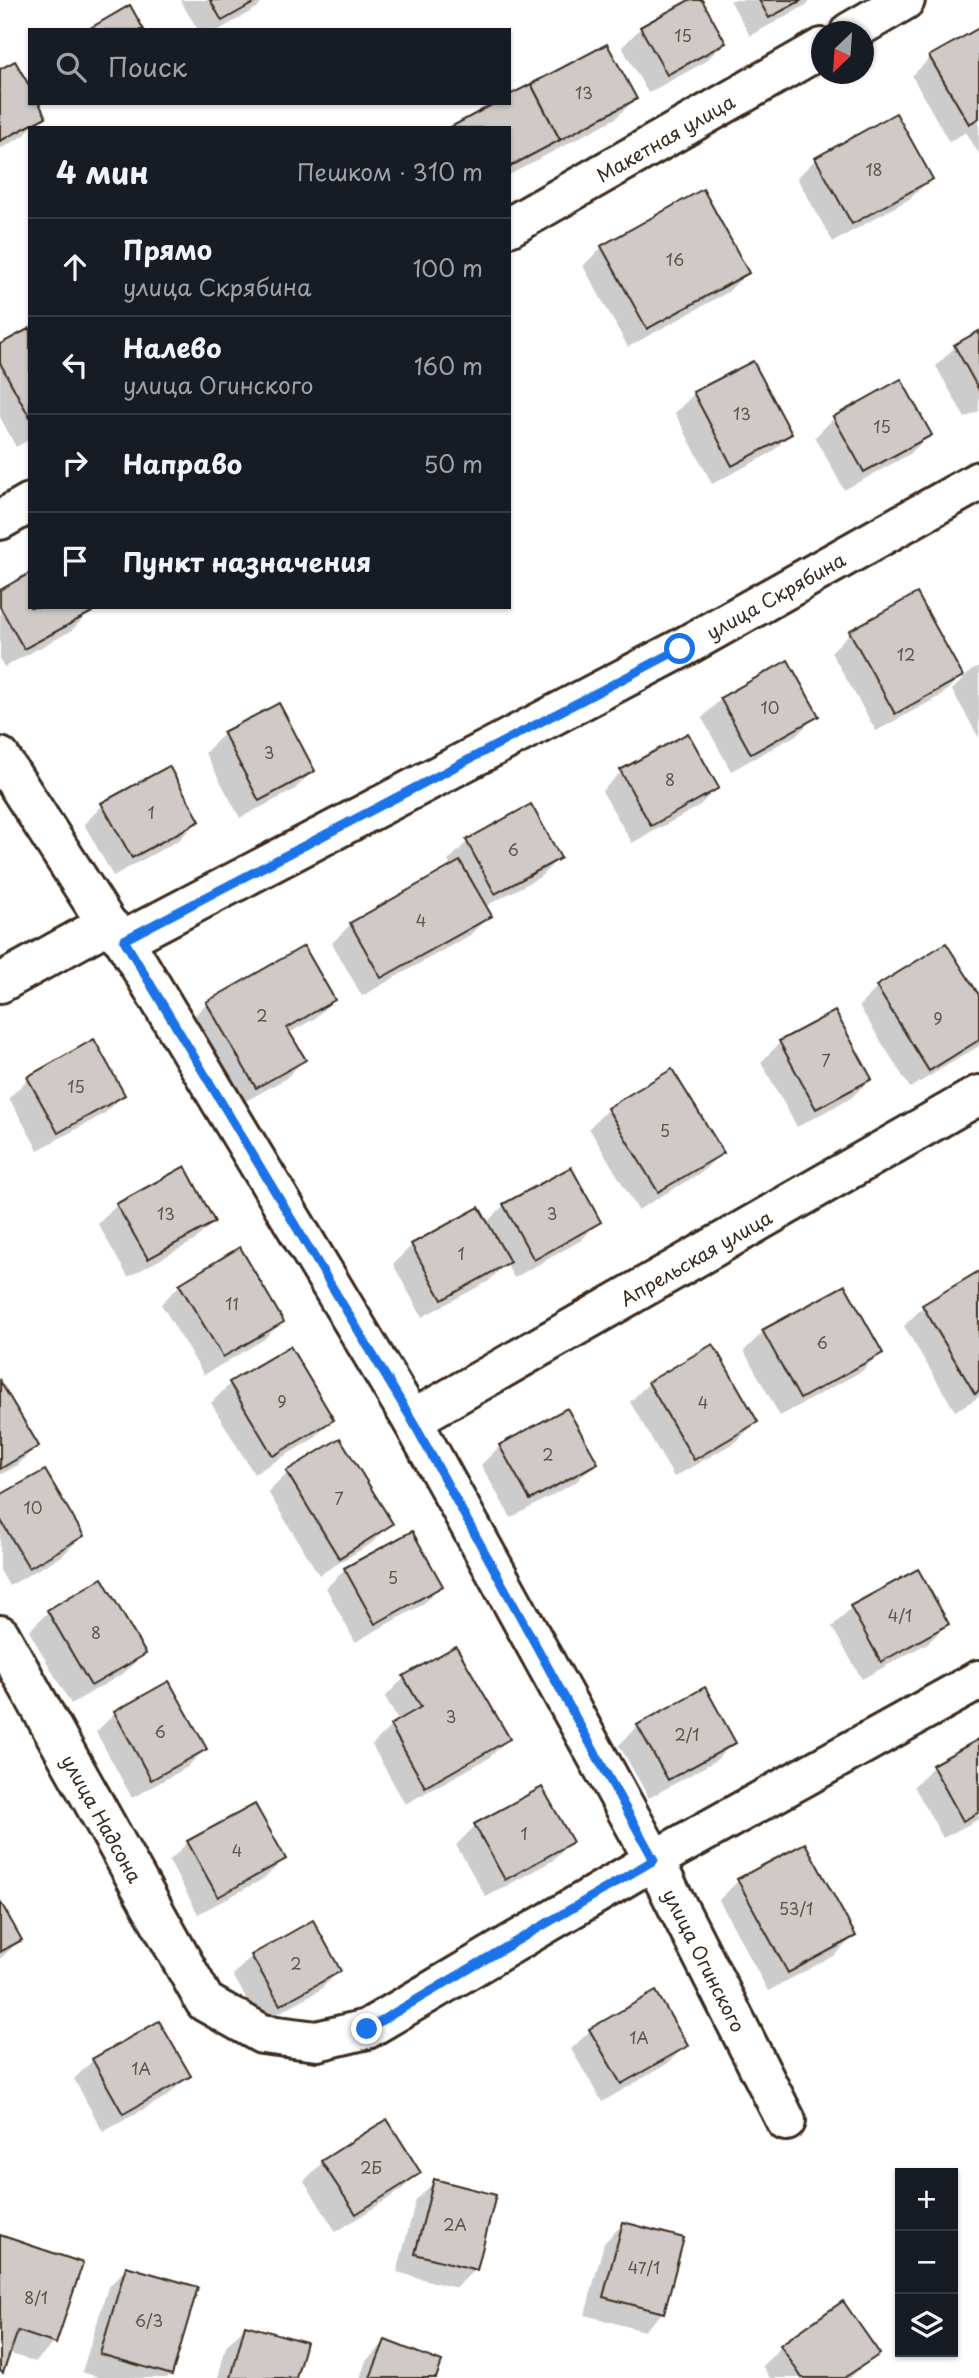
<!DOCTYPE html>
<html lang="ru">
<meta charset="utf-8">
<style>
:root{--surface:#171b24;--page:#20242c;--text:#f1f3f6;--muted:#9ea1a6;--line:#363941}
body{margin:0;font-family:"Playpen Sans",sans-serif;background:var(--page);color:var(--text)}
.controls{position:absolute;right:21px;bottom:21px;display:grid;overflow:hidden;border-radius:0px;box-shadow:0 2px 5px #0004}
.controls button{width:63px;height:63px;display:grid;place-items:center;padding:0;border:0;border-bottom:2px solid var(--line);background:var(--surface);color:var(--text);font:35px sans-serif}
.compass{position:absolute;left:811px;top:21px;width:63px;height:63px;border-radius:50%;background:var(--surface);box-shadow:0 2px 5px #0004;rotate:205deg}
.stop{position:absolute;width:21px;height:21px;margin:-16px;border:5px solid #1a73e8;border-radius:50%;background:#fff}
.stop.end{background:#1a73e8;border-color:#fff;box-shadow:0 2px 7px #0008}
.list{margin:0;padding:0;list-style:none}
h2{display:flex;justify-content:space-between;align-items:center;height:91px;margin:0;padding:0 28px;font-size:30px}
h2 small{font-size:23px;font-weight:400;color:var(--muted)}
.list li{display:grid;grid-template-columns:46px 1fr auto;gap:21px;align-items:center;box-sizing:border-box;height:98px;padding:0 28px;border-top:2px solid var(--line)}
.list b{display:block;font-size:26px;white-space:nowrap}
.list p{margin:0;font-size:23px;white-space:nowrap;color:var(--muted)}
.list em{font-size:23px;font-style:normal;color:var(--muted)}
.icon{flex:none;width:38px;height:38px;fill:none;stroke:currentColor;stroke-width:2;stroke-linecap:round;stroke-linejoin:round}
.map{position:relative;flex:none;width:979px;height:2378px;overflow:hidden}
.search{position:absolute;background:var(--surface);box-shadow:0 2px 5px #0004;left:28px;top:28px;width:483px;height:77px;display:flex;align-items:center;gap:18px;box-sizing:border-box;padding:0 24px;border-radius:0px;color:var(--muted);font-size:26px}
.panel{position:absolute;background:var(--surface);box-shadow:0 2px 5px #0004;left:28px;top:126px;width:483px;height:483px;border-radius:0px}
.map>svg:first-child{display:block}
</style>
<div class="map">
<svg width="979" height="2378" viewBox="0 0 979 2378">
<rect width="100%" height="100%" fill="#fff"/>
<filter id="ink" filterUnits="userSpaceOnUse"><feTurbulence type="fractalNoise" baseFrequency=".0143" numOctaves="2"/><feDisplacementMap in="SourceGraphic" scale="14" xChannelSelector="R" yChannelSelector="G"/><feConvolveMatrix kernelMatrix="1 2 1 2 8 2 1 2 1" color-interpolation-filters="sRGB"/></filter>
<g filter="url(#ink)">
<g fill="#0003">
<polygon points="180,0 265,0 257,8 219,30 198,30"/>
<polygon points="693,0 700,0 724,43 705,62 648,93 622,47 641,28"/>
<polygon points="730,0 811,0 806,5 750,36"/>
<polygon points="979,30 979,154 966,132 949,142 912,76 930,58"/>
<polygon points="0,71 44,116 30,128 25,135 0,149"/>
<polygon points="635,99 616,118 509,175 509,103"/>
<polygon points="816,159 930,179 911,198 833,242 797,178"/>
<polygon points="602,247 747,273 728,292 628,347 583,266"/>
<polygon points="30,330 30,439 16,447 0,417 0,346"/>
<polygon points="979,333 979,411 965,418 936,366 955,347"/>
<polygon points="752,364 790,434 771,453 712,484 675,413 694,394"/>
<polygon points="834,418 929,435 910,454 844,490 815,437"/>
<polygon points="0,592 30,607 90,612 71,631 4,667 0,659"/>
<polygon points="850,633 961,676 942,695 876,731 831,652"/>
<polygon points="979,667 979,738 952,690 971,671"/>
<polygon points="721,699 817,715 798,734 731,771 702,718"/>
<polygon points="278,705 313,771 294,790 240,818 205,753 224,734"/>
<polygon points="621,772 717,788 698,807 632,843 602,791"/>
<polygon points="103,805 198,821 179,840 113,876 84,824"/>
<polygon points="467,842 559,858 540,877 484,907 489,916 470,935 362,996 332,943 351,924 452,868 448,861"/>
<polygon points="878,987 979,998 979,1046 910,1088 859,1006"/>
<polygon points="333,1000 314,1019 289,1033 304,1060 285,1079 237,1106 188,1022 207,1003"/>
<polygon points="94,1042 123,1095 104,1114 38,1150 9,1098 28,1079"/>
<polygon points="780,1043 870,1079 851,1098 797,1127 761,1062"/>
<polygon points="608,1109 721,1153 702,1172 638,1210 589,1128"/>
<polygon points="570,1169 599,1222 580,1241 514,1278 506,1263 489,1281 422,1317 393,1264 412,1245 486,1223 504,1205"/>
<polygon points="117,1205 213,1222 194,1241 128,1277 98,1224"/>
<polygon points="979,1273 979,1397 955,1411 904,1326 923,1307"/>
<polygon points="180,1285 282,1321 263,1340 204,1375 161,1304"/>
<polygon points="845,1287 881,1352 862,1371 780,1416 744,1351 763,1332"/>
<polygon points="649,1383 756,1422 737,1441 674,1477 630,1402"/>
<polygon points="0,1384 37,1446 18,1465 0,1475"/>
<polygon points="230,1384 332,1420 313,1439 254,1474 211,1403"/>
<polygon points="340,1441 391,1524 372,1543 319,1575 268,1492 287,1473"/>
<polygon points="500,1446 595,1463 576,1482 511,1518 481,1465"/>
<polygon points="0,1497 82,1536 63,1555 9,1586 0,1570"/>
<polygon points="345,1569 440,1586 422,1605 355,1642 326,1588"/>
<polygon points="101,1581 143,1654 124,1673 71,1704 29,1631 48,1612"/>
<polygon points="851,1608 947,1624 928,1643 862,1679 832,1627"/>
<polygon points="456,1649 508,1739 489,1758 405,1804 372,1745 391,1726 399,1721 385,1697 404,1678"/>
<polygon points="169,1684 205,1749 186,1768 132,1798 96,1732 115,1713"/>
<polygon points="638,1726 734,1743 715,1761 649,1798 619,1745"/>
<polygon points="979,1741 979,1819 943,1838 914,1786 933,1767"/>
<polygon points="475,1826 571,1842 552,1861 486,1897 456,1845"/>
<polygon points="188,1842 284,1859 265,1878 198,1914 169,1861"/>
<polygon points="804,1845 854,1936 835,1955 768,1991 719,1900 738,1881"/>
<polygon points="0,1904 20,1940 0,1959"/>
<polygon points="252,1956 339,1971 320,1990 260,2023 233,1975"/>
<polygon points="159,2023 188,2076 169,2095 103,2132 74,2079 93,2060"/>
<polygon points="590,2031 686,2045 667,2064 602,2102 571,2049"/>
<polygon points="323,2162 419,2172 400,2191 336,2232 304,2181"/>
<polygon points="435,2181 475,2269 456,2288 397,2272 416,2200"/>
<polygon points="623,2224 663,2312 644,2331 585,2315 604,2243"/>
<polygon points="0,2236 54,2343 35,2362 8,2353 0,2373"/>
<polygon points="127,2268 171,2374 167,2378 101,2378 82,2372 108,2287"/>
<polygon points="843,2304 877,2353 850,2378 770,2378 762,2366 781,2347"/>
<polygon points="245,2327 295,2378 218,2378 226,2346"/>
<polygon points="385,2342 434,2378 360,2378 366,2361"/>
</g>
<g fill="#cfcac7" stroke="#3b2a1e" stroke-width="2">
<polygon points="210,0 259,0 222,21"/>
<polygon points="689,0 702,0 726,43 667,75 640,27"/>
<polygon points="759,0 802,0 769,18"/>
<polygon points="130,5 144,30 87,30"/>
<polygon points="979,28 979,118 969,124 929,56"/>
<polygon points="607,44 637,99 560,140 531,84"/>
<polygon points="15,61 30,87 30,103 39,103 46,117 0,141 0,69"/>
<polygon points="531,84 560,140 509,167 509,128 449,128 495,103 509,103 509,95"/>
<polygon points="896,113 933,179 852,224 815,158"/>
<polygon points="703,189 749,273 647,329 601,246"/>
<polygon points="30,328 30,418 0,363 0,344"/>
<polygon points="979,331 979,390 954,345"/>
<polygon points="753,361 792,434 732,466 693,392"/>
<polygon points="901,379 932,435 864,472 833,417"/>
<polygon points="30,573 30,607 89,607 92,612 24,649 0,607 0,590"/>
<polygon points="917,593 963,676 895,714 849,631"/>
<polygon points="788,660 819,716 751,754 720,698"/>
<polygon points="279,703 315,771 259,801 223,732"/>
<polygon points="688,733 719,788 651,826 620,770"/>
<polygon points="169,766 200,821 132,858 101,803"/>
<polygon points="531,804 561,858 495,894 466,840"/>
<polygon points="460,861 492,916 381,978 350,923"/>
<polygon points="946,943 979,995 979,1040 929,1071 876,986"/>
<polygon points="304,946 335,1000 287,1028 306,1060 256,1088 206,1002"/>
<polygon points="835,1011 872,1079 816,1109 779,1041"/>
<polygon points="94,1039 125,1095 58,1133 27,1077"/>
<polygon points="672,1069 724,1153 658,1192 607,1108"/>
<polygon points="185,1166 215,1222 148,1259 116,1204"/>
<polygon points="571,1167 601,1222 534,1260 503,1204"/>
<polygon points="479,1207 510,1262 442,1300 411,1244"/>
<polygon points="240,1247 284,1322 223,1357 179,1284"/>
<polygon points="979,1271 979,1391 975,1394 922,1305"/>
<polygon points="845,1285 883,1353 800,1399 762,1330"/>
<polygon points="713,1344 758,1422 694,1460 648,1382"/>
<polygon points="290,1346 334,1420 273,1456 229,1382"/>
<polygon points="0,1381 39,1446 0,1469"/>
<polygon points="567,1408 598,1463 530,1500 499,1445"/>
<polygon points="340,1438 393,1524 339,1558 286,1471"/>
<polygon points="45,1470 84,1536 29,1568 0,1519 0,1495"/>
<polygon points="412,1531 443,1586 375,1624 344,1568"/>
<polygon points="918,1569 949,1624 881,1662 850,1606"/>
<polygon points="102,1578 146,1654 91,1686 47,1610"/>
<polygon points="456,1646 510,1739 425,1787 390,1725 421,1707 403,1676"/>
<polygon points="169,1681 207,1749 151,1780 114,1712"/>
<polygon points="705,1687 736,1743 668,1780 637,1725"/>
<polygon points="979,1739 979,1812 963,1821 932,1765"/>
<polygon points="542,1787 573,1842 505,1880 474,1824"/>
<polygon points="255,1804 286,1859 218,1897 187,1841"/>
<polygon points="805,1843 856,1936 788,1973 737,1879"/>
<polygon points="0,1901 22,1940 0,1952"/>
<polygon points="313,1920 341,1971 280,2005 251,1955"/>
<polygon points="656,1991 688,2046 621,2084 589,2029"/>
<polygon points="159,2021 191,2076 123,2114 92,2059"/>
<polygon points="387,2119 421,2173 356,2214 321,2161"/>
<polygon points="434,2179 496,2195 477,2270 415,2254"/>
<polygon points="623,2222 684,2238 664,2313 603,2297"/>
<polygon points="0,2235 83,2263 56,2344 18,2331 3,2373 0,2371"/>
<polygon points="126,2266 198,2287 172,2375 100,2354"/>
<polygon points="843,2301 880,2354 844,2378 802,2378 780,2345"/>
<polygon points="245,2325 306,2342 296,2378 231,2378"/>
<polygon points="385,2340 442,2362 436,2378 370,2378"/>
</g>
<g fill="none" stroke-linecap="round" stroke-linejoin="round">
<defs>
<g id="street">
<polyline points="850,32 905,0"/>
<path id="s1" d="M 509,227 L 822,48"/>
<polyline points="0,520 30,503"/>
<path id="s2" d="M 0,757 L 107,924 L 124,940 L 412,1420 L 654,1860 L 786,2121"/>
<path id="s3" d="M 124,940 L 680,649 L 979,481"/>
<polyline points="0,983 107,924"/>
<path id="s4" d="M 412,1420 L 979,1095"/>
<path id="s5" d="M 0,1635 L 205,2002 L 262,2034 L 317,2041 L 367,2029 L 654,1860 L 979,1680"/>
</g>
</defs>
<use href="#street" stroke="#3b2a1e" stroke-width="44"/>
<use href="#street" stroke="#fff" stroke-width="38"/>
</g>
</g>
<g fill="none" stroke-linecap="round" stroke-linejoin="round" filter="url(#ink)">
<polyline stroke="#1a73e8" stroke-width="9" points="367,2029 654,1860 412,1420 124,940 680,649"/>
</g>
<g text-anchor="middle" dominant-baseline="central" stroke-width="5" stroke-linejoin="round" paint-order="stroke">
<g font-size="16" fill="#605248">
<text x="683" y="35">15</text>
<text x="584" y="92">13</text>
<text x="874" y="169">18</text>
<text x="675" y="259">16</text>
<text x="742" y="413">13</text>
<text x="882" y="426">15</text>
<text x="906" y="654">12</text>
<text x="770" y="707">10</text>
<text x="269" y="752">3</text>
<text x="670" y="779">8</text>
<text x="151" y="812">1</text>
<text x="513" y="849">6</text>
<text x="421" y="920">4</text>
<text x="262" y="1015">2</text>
<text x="938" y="1018">9</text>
<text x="826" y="1060">7</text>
<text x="76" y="1086">15</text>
<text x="665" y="1130">5</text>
<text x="166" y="1213">13</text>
<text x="552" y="1213">3</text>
<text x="461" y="1253">1</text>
<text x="232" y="1303">11</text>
<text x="822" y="1342">6</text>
<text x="282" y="1401">9</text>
<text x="703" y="1402">4</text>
<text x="548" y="1454">2</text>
<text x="339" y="1498">7</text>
<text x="33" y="1507">10</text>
<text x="393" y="1577">5</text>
<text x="900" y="1615">4/1</text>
<text x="96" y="1632">8</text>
<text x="451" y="1716">3</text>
<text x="160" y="1731">6</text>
<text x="687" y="1734">2/1</text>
<text x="524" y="1833">1</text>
<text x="237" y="1850">4</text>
<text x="796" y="1908">53/1</text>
<text x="296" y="1963">2</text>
<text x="639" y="2037">1А</text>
<text x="141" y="2068">1А</text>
<text x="371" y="2167">2Б</text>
<text x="455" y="2224">2А</text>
<text x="644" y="2267">47/1</text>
<text x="36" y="2297">8/1</text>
<text x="149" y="2320">6/3</text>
</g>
<g font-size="19" fill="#3b2a1e" stroke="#fff">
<text stroke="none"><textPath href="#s1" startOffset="180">Макетная улица</textPath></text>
<text stroke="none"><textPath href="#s3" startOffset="737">улица Скрябина</textPath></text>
<text stroke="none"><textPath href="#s4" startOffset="327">Апрельская улица</textPath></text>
<text stroke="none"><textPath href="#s5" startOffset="210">улица Надсона</textPath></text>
<text stroke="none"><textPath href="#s2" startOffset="1396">улица Огинского</textPath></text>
</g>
</g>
</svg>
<div class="controls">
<button>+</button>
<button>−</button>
<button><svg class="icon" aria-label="layers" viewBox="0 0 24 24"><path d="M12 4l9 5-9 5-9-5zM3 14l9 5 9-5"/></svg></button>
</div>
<svg class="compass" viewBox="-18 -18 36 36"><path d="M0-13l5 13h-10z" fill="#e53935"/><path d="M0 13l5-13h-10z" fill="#9ea1a6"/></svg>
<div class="stop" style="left:680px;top:649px"></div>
<div class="stop end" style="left:367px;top:2029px"></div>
<div class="search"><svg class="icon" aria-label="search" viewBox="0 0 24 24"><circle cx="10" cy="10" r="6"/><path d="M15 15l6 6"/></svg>Поиск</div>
<section class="panel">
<h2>4 мин<small>Пешком · 310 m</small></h2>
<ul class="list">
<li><svg class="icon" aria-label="ahead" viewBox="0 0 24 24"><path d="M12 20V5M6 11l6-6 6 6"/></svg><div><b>Прямо</b><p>улица Скрябина</p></div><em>100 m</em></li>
<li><svg class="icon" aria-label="left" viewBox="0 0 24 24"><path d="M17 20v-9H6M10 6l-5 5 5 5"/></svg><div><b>Налево</b><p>улица Огинского</p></div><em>160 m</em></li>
<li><svg class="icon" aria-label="right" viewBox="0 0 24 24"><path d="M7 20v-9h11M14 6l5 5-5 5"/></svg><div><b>Направо</b></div><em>50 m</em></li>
<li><svg class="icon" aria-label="arrive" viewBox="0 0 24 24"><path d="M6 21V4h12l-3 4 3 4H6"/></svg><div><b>Пункт назначения</b></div></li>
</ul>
</section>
</div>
